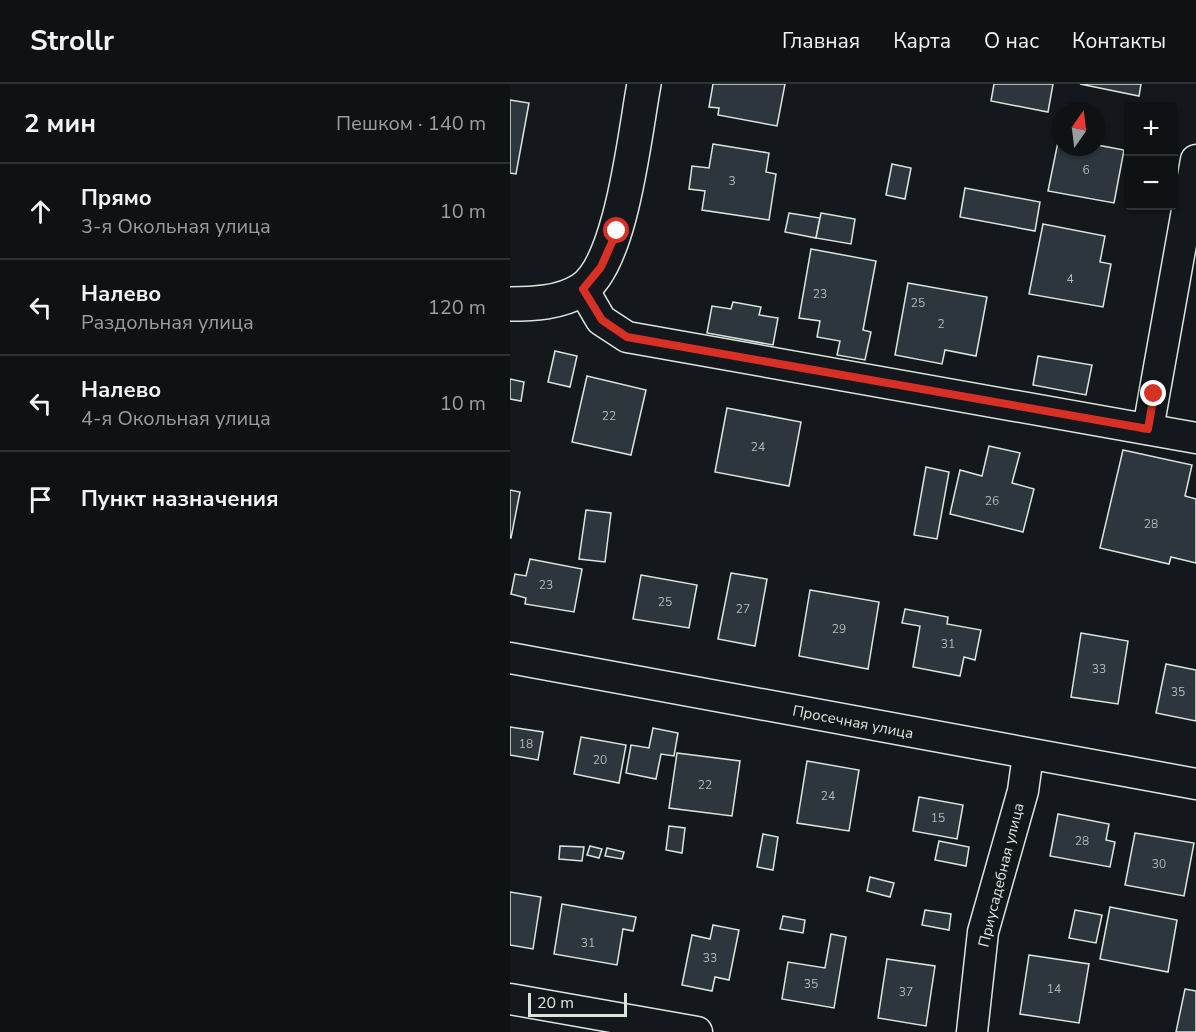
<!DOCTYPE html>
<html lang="ru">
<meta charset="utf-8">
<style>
:root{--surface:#0f1215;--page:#181b1e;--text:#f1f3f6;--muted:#9b9ea0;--line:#2f3234}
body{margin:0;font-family:"Nunito Sans",sans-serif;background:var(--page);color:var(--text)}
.controls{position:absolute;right:18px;top:18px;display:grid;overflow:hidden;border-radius:6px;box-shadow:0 2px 4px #0004}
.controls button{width:54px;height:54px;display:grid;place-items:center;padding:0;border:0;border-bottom:2px solid var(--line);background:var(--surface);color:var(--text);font:30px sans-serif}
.compass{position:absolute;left:542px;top:18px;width:54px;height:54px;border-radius:50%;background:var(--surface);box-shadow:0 2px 4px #0004;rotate:14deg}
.scale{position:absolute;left:18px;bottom:15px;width:99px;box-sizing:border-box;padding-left:6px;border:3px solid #d8e6dc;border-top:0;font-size:16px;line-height:21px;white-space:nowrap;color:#d8e6dc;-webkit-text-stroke:4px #14181c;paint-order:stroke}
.stop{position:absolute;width:18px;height:18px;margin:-14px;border:4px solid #d93025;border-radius:50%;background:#fff}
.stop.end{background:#d93025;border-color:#fff;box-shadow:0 2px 6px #0008}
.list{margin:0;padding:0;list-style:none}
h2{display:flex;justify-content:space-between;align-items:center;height:78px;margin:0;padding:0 24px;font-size:26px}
h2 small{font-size:20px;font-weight:400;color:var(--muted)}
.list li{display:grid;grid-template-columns:39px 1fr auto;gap:18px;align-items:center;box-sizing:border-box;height:96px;padding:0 24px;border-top:2px solid var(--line)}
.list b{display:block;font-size:22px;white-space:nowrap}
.list p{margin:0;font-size:20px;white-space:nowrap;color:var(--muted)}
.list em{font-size:20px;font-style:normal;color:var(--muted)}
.icon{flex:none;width:33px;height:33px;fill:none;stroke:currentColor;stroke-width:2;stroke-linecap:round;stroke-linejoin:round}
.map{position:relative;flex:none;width:686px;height:948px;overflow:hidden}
header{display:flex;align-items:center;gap:36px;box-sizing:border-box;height:84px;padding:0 30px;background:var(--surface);border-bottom:2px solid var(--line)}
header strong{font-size:28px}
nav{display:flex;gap:33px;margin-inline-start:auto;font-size:21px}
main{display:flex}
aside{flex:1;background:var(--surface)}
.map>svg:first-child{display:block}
</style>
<header>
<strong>Strollr</strong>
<nav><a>Главная</a><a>Карта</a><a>О нас</a><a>Контакты</a></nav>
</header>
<main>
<aside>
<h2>2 мин<small>Пешком · 140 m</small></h2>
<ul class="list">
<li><svg class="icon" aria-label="ahead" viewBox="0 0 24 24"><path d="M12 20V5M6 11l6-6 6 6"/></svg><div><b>Прямо</b><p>3-я Окольная улица</p></div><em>10 m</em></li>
<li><svg class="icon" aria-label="left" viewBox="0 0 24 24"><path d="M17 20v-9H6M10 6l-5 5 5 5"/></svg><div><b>Налево</b><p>Раздольная улица</p></div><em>120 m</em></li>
<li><svg class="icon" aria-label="left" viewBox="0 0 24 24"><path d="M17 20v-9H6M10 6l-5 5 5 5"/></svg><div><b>Налево</b><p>4-я Окольная улица</p></div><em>10 m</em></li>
<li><svg class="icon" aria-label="arrive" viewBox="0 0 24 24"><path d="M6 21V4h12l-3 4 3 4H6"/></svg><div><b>Пункт назначения</b></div></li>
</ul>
</aside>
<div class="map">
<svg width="686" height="948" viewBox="0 0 686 948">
<rect width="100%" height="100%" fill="#14181c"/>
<g fill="#2c363c" stroke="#d8e6dc" stroke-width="1.5">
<polygon points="203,0 275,0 267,42 208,31 209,24 199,23"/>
<polygon points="484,0 543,0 538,28 481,17"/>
<polygon points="570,0 631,0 629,12"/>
<polygon points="0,16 19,19 6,90 0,89"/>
<polygon points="549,53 551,54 551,63 587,63 587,61 614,66 604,119 538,107"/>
<polygon points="203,60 259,69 256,88 266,90 259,136 192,126 195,107 179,105 182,82 199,84"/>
<polygon points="382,80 401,84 395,115 376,111"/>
<polygon points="455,104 530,118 525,147 450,133"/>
<polygon points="279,129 310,134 306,154 275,148"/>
<polygon points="311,129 345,135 341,160 306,154"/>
<polygon points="533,140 595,152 590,178 601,180 593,223 519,210"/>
<polygon points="301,165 366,177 353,246 361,248 355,276 327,271 330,257 307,253 310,237 289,234"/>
<polygon points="398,199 477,213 466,272 435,266 432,280 385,271"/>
<polygon points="223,218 251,223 249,231 268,234 263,261 197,249 202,222 221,225"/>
<polygon points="45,267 67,272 60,303 38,298"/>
<polygon points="528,272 582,281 576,311 523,301"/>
<polygon points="77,292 136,306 121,371 62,358"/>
<polygon points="0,295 14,298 11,317 0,315"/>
<polygon points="217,324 291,338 279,402 205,388"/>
<polygon points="479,362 510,369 502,399 524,405 513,448 440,430 450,386 472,392"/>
<polygon points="613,366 682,381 675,412 686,415 686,479 661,473 659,480 590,464"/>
<polygon points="416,383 439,388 427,455 404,451"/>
<polygon points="0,406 10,408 1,454 0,454"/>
<polygon points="76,426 101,429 95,478 69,475"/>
<polygon points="20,475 72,485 64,528 15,520 16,514 1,510 5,490 16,492"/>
<polygon points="221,489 257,495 245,562 208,555"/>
<polygon points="131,491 187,501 179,544 123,535"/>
<polygon points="300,506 369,518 358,585 289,572"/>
<polygon points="395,525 438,533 437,540 471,546 465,576 454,573 450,592 403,583 410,542 392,539"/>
<polygon points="571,549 618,557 608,620 561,613"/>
<polygon points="656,580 686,586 686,637 646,629"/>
<polygon points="0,643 33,648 28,676 0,671"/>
<polygon points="143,644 168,649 164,672 151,670 146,695 116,689 121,661 139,664"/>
<polygon points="71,653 116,661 109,699 64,690"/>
<polygon points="167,669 230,677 222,732 159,724"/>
<polygon points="297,677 349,686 339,747 287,739"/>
<polygon points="409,713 453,721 447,755 403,747"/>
<polygon points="548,730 599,740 596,756 605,758 600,783 540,772"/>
<polygon points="159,742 175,744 172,769 156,766"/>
<polygon points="625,749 684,759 674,812 615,801"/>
<polygon points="253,750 268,753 263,786 247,783"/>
<polygon points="429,757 459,763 456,782 425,776"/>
<polygon points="50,762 74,763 72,777 49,775"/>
<polygon points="80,762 92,765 89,774 77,771"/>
<polygon points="97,764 114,768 112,775 95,772"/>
<polygon points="360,793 384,799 380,813 357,807"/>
<polygon points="0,808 31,813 23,865 0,861"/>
<polygon points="52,820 126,833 123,847 113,845 107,881 44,870"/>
<polygon points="600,823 667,836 658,888 590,875"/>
<polygon points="415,826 441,830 439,846 412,841"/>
<polygon points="565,826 592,831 586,859 559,854"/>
<polygon points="273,832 295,836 293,849 270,845"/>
<polygon points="203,841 229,846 219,896 205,893 202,907 172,901 182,851 200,855"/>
<polygon points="321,850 336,853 324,924 272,915 278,878 315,884"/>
<polygon points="519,871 579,880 569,939 510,930"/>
<polygon points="377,875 425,882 416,942 368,934"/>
<polygon points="675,905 686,907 686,948 666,948"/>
</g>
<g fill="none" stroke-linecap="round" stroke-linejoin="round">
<defs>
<g id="minor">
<polyline points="73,205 91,236 117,253 686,354"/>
<polyline points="638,345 686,76"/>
<polyline points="0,574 686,700"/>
<polyline points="0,915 187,948"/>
<polyline points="462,948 473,848 513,707 518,671"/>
</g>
<path id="tertiary" d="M 0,220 C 23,220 50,219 71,206 C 112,181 125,47 134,0"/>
</defs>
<use href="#minor" stroke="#d8e6dc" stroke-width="33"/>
<use href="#tertiary" stroke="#d8e6dc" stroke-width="36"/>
<use href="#minor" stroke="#14181c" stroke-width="30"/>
<use href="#tertiary" stroke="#14181c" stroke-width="33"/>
</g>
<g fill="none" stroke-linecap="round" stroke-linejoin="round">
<polyline stroke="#d93025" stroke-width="8" points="107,147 91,183 73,205 92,236 117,253 638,345 644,310"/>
</g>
<g text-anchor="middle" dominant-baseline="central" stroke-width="4.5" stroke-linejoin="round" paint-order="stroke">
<g font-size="12" fill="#adbab4">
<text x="576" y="86">6</text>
<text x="222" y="97">3</text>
<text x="560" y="195">4</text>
<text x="310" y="210">23</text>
<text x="408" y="219">25</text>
<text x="431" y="240">2</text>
<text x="99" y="332">22</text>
<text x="248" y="363">24</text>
<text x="482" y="417">26</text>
<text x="641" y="440">28</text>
<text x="36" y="501">23</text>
<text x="155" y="518">25</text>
<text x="233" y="525">27</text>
<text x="329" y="545">29</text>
<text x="438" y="560">31</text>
<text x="589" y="585">33</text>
<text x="668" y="608">35</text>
<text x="16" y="660">18</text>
<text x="90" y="676">20</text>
<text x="195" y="701">22</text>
<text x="318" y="712">24</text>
<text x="428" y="734">15</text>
<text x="572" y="757">28</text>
<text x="649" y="780">30</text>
<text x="78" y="859">31</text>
<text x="200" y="874">33</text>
<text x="301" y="900">35</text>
<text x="544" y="905">14</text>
<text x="396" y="908">37</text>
</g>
<g font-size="15" fill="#d8e6dc" stroke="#14181c">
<text transform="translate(343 638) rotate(11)">Просечная улица</text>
<text transform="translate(491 791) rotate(-76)">Приусадебная улица</text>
</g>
</g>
</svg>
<div class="controls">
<button>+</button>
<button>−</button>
</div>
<svg class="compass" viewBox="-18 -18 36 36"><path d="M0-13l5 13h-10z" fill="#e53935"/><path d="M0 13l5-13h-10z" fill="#9b9ea0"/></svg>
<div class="scale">20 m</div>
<div class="stop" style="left:107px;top:147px"></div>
<div class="stop end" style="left:644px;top:310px"></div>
</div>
</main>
